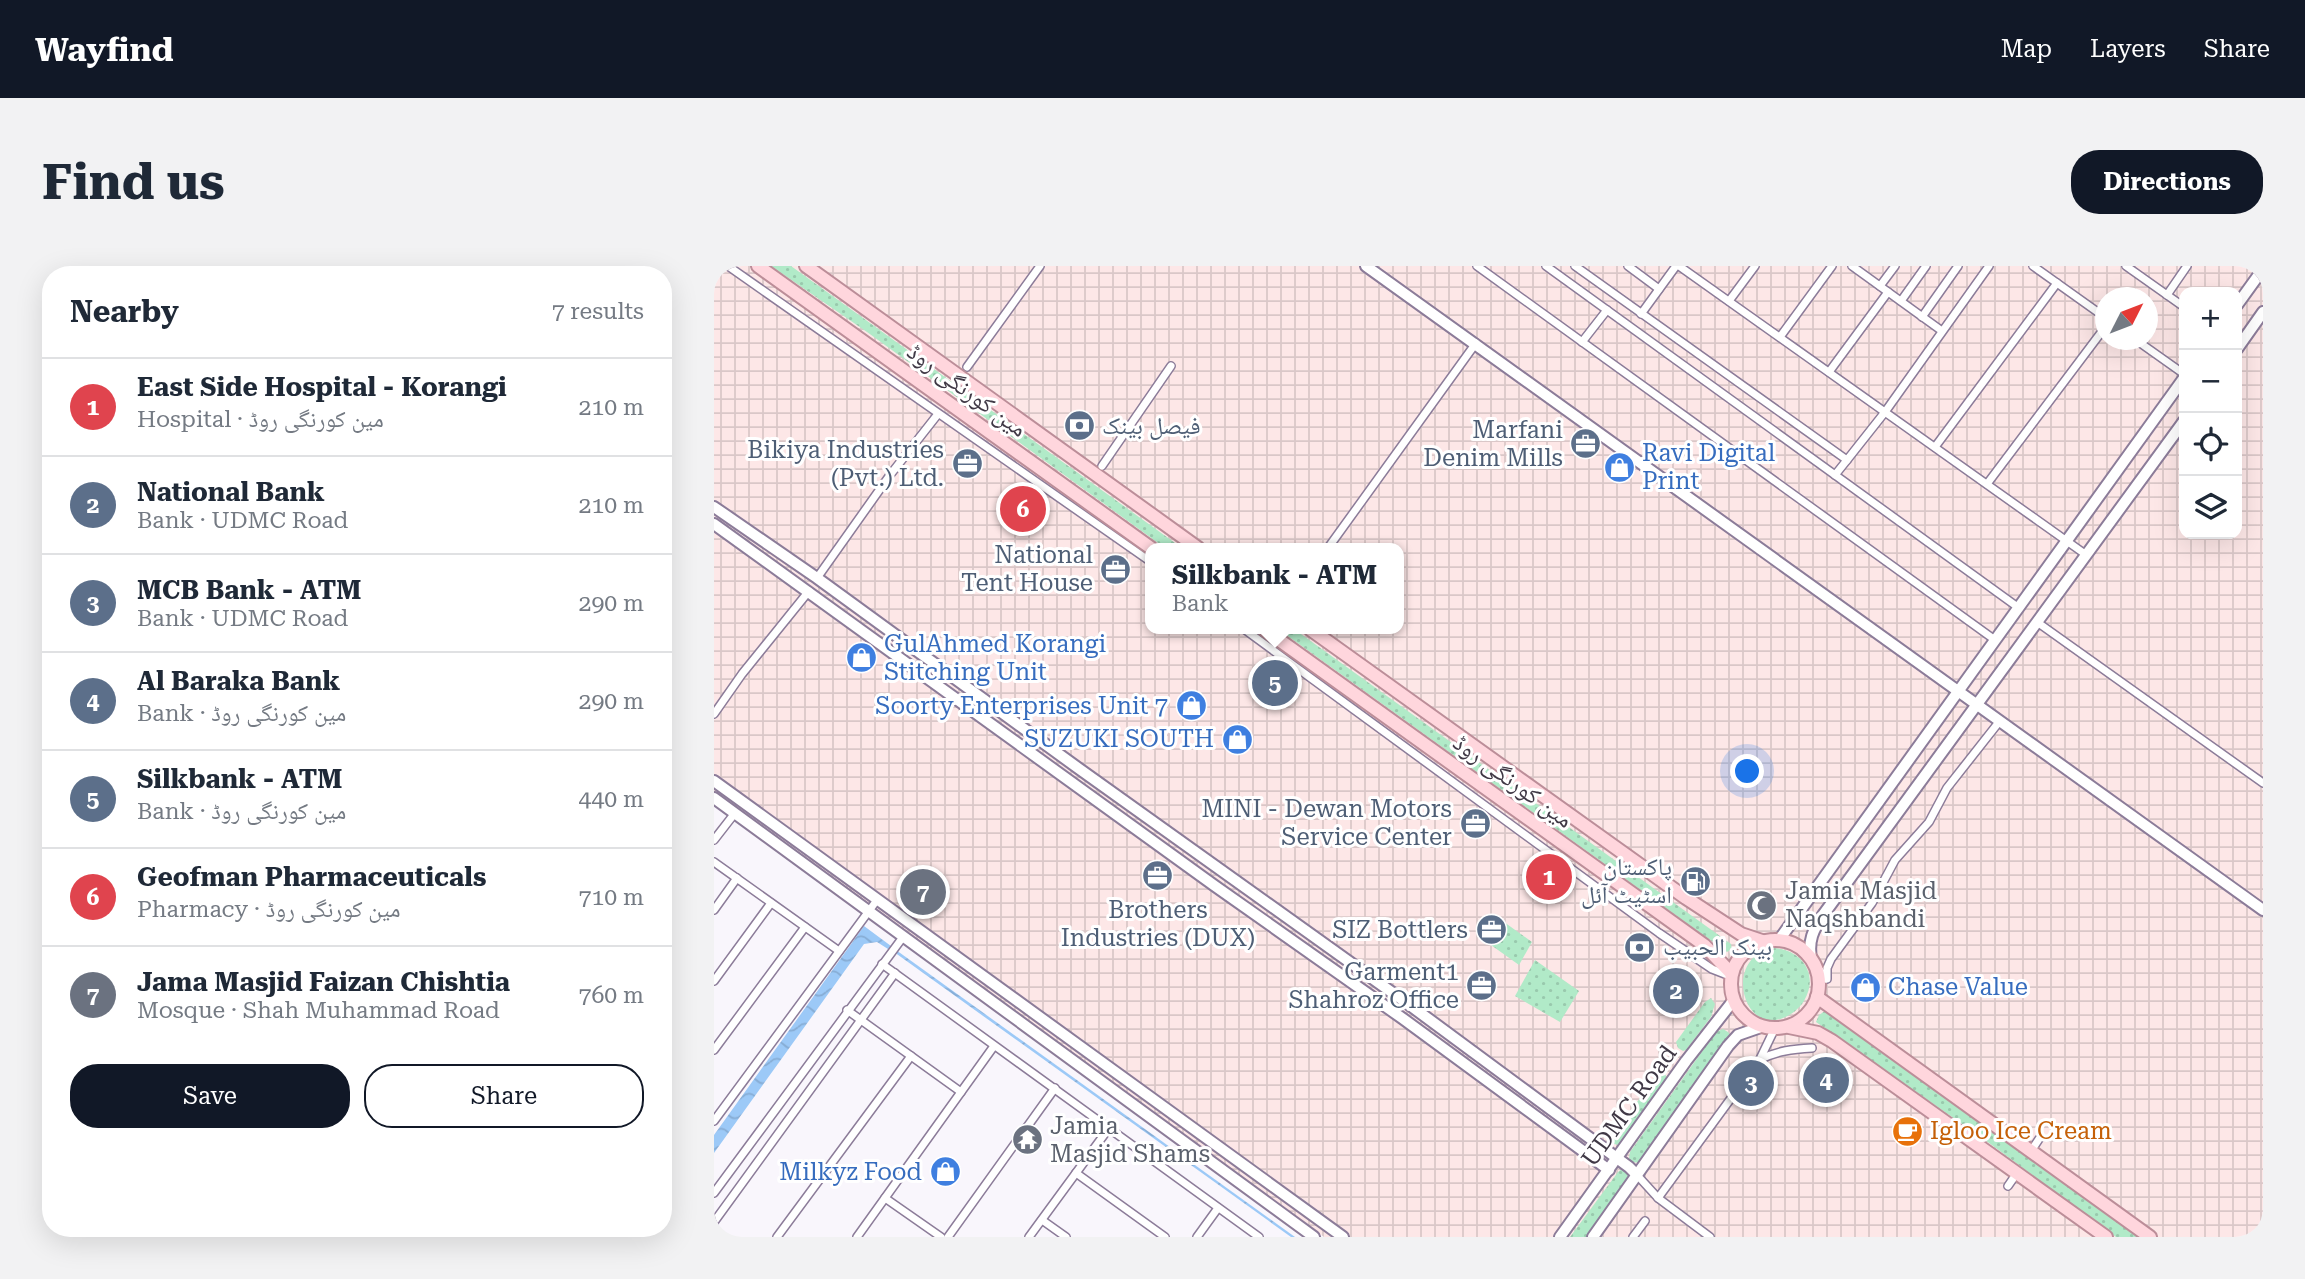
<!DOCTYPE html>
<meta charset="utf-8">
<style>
:root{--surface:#fff;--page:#f2f2f3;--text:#1f2937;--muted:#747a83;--line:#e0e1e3;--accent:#111827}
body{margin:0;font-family:"Roboto Serif","Noto Naskh Arabic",serif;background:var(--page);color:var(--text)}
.controls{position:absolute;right:21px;top:21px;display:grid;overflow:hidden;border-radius:14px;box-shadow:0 7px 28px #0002}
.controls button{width:63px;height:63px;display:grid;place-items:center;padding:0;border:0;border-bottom:2px solid var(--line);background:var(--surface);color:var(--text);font:35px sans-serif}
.compass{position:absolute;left:1381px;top:21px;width:63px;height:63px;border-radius:50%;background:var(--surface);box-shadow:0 7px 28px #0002;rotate:48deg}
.you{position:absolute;left:1034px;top:506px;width:24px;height:24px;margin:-18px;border:5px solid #fff;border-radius:50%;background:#1a73e8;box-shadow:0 0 0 10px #1a73e833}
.badge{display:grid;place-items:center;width:46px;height:46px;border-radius:50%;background:var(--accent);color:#fff;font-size:23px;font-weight:700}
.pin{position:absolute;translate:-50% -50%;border:4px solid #fff;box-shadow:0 2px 7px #0006}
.popup{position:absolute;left:431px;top:277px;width:259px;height:91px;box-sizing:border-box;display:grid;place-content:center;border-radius:14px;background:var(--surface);filter:drop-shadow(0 2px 5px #0005);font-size:23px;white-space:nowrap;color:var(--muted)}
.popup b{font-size:26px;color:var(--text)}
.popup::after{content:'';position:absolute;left:50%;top:100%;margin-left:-14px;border:14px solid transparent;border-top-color:var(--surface)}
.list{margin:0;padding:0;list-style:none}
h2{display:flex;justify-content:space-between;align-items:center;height:91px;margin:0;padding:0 28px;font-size:30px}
h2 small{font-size:23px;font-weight:400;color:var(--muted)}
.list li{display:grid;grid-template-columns:46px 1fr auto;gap:21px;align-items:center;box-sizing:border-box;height:98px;padding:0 28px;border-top:2px solid var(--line)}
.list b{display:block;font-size:26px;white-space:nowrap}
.list p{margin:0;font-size:23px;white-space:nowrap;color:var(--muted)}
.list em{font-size:23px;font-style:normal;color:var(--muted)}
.actions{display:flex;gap:14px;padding:21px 28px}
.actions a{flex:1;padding:16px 0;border:2px solid var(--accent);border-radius:28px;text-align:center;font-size:24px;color:var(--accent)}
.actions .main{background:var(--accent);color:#fff}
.icon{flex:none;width:38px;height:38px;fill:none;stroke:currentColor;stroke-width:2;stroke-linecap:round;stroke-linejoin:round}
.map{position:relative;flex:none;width:1549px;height:971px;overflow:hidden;border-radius:28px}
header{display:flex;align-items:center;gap:42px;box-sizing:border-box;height:98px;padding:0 35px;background:var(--accent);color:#fff}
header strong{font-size:33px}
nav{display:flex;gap:38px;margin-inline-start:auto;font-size:24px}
.intro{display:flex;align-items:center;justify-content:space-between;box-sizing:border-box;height:168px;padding:0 42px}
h1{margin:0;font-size:49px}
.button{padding:18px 32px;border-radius:28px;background:var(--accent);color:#fff;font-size:24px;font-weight:700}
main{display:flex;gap:42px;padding:0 42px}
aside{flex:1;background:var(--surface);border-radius:28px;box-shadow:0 7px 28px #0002}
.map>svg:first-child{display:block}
</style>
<header>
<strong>Wayfind</strong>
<nav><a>Map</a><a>Layers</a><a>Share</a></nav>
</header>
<div class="intro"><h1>Find us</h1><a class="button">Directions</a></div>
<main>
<aside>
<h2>Nearby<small>7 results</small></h2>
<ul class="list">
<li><span class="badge" style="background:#e0444e">1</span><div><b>East Side Hospital - Korangi</b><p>Hospital · مین کورنگی روڈ</p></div><em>210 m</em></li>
<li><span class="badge" style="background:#5c6f8a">2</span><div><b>National Bank</b><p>Bank · UDMC Road</p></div><em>210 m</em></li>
<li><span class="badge" style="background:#5c6f8a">3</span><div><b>MCB Bank - ATM</b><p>Bank · UDMC Road</p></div><em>290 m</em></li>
<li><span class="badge" style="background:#5c6f8a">4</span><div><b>Al Baraka Bank</b><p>Bank · مین کورنگی روڈ</p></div><em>290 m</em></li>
<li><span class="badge" style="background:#5c6f8a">5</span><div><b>Silkbank - ATM</b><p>Bank · مین کورنگی روڈ</p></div><em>440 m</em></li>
<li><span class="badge" style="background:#e0444e">6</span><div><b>Geofman Pharmaceuticals</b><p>Pharmacy · مین کورنگی روڈ</p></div><em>710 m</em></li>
<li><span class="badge" style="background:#6b7280">7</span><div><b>Jama Masjid Faizan Chishtia</b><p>Mosque · Shah Muhammad Road</p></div><em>760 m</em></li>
</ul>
<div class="actions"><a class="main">Save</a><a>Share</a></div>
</aside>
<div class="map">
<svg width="1549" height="971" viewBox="0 0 1549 971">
<defs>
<pattern id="industrial-grid" width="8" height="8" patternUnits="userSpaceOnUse" patternTransform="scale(1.75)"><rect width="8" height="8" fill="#fde7e7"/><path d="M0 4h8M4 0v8" fill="none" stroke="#dac7c8"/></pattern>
<pattern id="grass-dots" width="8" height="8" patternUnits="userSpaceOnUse" patternTransform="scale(1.75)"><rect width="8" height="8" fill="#b1eac8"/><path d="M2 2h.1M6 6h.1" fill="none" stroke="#99c9ad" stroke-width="1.8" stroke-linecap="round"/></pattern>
<pattern id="water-waves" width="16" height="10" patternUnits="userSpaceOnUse" patternTransform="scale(1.75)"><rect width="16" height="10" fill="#9cc9f7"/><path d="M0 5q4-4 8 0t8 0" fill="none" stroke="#87add5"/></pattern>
</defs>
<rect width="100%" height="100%" fill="#f9f6fc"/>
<path fill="url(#industrial-grid)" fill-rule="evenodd" d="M 0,0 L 1549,0 L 1549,971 L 610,971 L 0,532 ZM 1470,26 L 1523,26 L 1523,268 L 1470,268 ZM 1392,32 L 1434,32 L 1434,74 L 1392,74 ZM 437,282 L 685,282 L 685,363 L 437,363 Z"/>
<g fill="url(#grass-dots)">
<polygon points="57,0 77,0 468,282 451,282 153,66"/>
<polygon points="564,363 580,363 1017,678 1018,683 1013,686"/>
<polygon points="790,656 818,676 805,699 777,679"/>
<path d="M 1059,682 C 1087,683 1106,708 1090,735 C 1085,743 1077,749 1069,752 C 1028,769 1009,691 1059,682 Z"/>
<polygon points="821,694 865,725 846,756 801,730"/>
<polygon points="997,732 1001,738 997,751 972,784 969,785 964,782 962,776 991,736"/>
<polygon points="1111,745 1425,971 1402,971 1271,874 1102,756 1105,749"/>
<polygon points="1009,763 1014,766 1017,770 926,897 918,896 915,892 916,886 1002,766"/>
<polygon points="944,806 950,806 953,812 908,876 905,879 900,878 898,872"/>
<polygon points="909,902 915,907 915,911 873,971 856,971 904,906"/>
</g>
<g fill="url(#water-waves)">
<polygon points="150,660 177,680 174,683 163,676 150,678 0,887 0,869"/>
<polygon points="182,684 581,971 577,971 180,686"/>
</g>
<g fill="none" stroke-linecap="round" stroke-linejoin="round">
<defs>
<g id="street">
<polyline points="14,0 437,296"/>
<polyline points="763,0 1281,374"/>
<polyline points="832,0 1305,342"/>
<polyline points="861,0 1133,194 1121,209"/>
<polyline points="914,0 945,23"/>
<polyline points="965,0 1371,288"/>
<polyline points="1138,0 1228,65"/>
<polyline points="1319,0 1392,52"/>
<polyline points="1412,0 1470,41"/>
<polyline points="1166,20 1181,0"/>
<polyline points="1453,29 1473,0"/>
<polyline points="1015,35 1041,0"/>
<polyline points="1187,35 1212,0"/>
<polyline points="927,48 962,0"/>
<polyline points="1208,51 1244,0"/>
<polyline points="1066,71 1118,0"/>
<polyline points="1422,74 1470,108"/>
<polyline points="868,76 893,44"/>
<polyline points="253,101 326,0"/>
<polyline points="1115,106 1174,26"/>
<polyline points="1221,181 1343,17"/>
<polyline points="1133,194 1171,146 1275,0"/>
<polyline points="388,200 457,100"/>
<polyline points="1273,218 1392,60"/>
<polyline points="614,282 762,77"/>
<polyline points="103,312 176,209 224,148"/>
<polyline points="1323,356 1549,517"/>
<polyline points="530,363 945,667 998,703 1016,710"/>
<polyline points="0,448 28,408 95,325"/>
<polyline points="0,574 21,547"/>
<polyline points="0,596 125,685"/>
<polyline points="0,644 23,612"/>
<polyline points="1097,692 1112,713"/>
<polyline points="168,698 545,971"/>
<polyline points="1113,713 1113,702 1117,693 1158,637 1181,594 1215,556 1233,522 1285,456"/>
<polyline points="0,715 57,637"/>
<polyline points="133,744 247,826"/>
<polyline points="0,784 91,661"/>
<polyline points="1046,793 1061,762"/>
<polyline points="0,855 163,634"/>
<polyline points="1317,885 1325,873"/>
<polyline points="362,907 451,971"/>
<polyline points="923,909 944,932 996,971"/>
<polyline points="1294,920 1303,907"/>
<polyline points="0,927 189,671"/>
<polyline points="171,932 227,971"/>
<path d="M 944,932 L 1045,794 C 1062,785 1079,783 1098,782"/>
<polyline points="328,954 352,971"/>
<polyline points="0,956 181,707"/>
<polyline points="63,971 197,790"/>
<polyline points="143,971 280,780"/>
<polyline points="234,971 341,822"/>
<polyline points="315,971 395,862"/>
<polyline points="483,971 504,942"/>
<polyline points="919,971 931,955"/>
</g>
<g id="secondary">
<polyline points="652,0 1549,644"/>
<polyline points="1523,39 1549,3"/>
<polyline points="1523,83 1549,46"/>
<polyline points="0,241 103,312 364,502 697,740 915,901 923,909"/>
<polyline points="0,258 501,620 688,752 895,904"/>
<polyline points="0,515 629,971"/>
<polyline points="0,532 600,971"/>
<polyline points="1065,674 1470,112"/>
<path d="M 1097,692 C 1094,675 1099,664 1109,649 L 1470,155"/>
<polyline points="846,971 972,795 1019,735"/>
<polyline points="879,971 1014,780 1024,769 1047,761"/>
</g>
<g id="primary">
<polyline points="44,0 437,282"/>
<polyline points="92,0 484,282"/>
<polyline points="550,363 990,679 1017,707"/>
<polyline points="596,363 972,632 1027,668 1048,675"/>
<circle cx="1061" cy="718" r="44"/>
<polyline points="1103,731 1436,971"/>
<polyline points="1075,761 1104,767 1118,775 1392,971"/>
</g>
</defs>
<use href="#street" stroke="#8c7c99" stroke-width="10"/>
<use href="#secondary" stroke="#8c7c99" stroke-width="14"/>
<use href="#primary" stroke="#bc8e99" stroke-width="16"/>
<use href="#street" stroke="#fff" stroke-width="7"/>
<use href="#secondary" stroke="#fff" stroke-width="10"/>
<use href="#primary" stroke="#ffd6dd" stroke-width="12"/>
</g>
<defs>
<symbol id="bank-disc" viewBox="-11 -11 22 22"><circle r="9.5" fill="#5c6f8a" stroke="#fff"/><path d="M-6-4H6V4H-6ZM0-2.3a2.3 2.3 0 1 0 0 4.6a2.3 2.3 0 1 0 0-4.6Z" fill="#fff"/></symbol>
<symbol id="office-disc" viewBox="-11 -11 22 22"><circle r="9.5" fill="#5c6f8a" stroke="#fff"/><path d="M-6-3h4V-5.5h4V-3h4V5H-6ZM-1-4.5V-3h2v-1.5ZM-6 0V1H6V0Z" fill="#fff"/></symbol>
<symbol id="shop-disc" viewBox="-11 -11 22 22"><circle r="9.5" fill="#3f7fe0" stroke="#fff"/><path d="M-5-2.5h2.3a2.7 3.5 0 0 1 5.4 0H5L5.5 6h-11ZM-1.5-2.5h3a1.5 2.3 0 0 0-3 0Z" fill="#fff"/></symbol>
<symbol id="fuel-disc" viewBox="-11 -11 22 22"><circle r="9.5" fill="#5c6f8a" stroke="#fff"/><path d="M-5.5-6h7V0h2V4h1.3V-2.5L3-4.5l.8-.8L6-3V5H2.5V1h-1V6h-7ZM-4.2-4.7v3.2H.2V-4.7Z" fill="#fff"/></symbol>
<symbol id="mosque-disc" viewBox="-11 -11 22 22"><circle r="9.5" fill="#6b7280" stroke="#fff"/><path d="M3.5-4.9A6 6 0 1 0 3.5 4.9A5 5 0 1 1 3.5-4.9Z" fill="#fff"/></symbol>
<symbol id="cafe-disc" viewBox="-11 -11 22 22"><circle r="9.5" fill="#e8710a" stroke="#fff"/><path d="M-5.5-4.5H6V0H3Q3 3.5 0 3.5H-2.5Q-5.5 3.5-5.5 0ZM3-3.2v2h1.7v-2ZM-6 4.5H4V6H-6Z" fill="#fff"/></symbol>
<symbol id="temple-disc" viewBox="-11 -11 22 22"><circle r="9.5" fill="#6b7280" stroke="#fff"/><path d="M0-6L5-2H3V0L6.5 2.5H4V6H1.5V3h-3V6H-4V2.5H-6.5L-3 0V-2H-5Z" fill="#fff"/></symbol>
</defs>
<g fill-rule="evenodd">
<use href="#bank-disc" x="348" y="142" width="35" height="35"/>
<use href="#office-disc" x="854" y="160" width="35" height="35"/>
<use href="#office-disc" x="236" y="180" width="35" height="35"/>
<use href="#shop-disc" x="888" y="184" width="35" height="35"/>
<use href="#office-disc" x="384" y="286" width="35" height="35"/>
<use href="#shop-disc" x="130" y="374" width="35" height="35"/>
<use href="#shop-disc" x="460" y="422" width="35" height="35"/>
<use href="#shop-disc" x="506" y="456" width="35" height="35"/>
<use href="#office-disc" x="744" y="540" width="35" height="35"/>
<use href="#office-disc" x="426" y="592" width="35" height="35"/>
<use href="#fuel-disc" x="964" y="598" width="35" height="35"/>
<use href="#mosque-disc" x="1030" y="622" width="35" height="35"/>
<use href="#office-disc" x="760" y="646" width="35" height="35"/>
<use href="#bank-disc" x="908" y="664" width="35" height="35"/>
<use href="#office-disc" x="750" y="702" width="35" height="35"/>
<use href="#shop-disc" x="1134" y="704" width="35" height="35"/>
<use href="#cafe-disc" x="1176" y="848" width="35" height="35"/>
<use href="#temple-disc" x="296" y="856" width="35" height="35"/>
<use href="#shop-disc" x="214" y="888" width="35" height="35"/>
</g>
<g text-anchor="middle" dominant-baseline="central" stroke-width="6" stroke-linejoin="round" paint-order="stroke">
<g font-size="24" fill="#403946" stroke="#fff">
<text transform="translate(253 124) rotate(36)">مین کورنگی روڈ</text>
<text transform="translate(799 515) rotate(36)">مین کورنگی روڈ</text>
<text transform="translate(915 840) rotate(-54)">UDMC Road</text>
</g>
<g font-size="24" fill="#4e5e75" stroke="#fff" text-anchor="end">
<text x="388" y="160" text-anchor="start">فیصل بینک</text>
<text x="849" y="164">Marfani<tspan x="849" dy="28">Denim Mills</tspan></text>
<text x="230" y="184">Bikiya Industries<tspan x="230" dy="28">(Pvt.) Ltd.</tspan></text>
<text x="379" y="289">National<tspan x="379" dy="28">Tent House</tspan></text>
<text x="738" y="543">MINI - Dewan Motors<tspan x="738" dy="28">Service Center</tspan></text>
<text x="958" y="601">پاکستان<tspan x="958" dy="28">اسٹیٹ آئل</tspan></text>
<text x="444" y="644" text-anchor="middle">Brothers<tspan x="444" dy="28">Industries (DUX)</tspan></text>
<text x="754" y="664">SIZ Bottlers</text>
<text x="949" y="681" text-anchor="start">بينک الحبيب</text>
<text x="745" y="706">Garment1<tspan x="745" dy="28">Shahroz Office</tspan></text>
</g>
<g font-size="24" fill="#366cbe" stroke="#fff" text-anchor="start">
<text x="928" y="187">Ravi Digital<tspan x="928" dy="28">Print</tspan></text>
<text x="170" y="378">GulAhmed Korangi<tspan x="170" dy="28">Stitching Unit</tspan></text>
<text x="454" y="440" text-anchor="end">Soorty Enterprises Unit 7</text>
<text x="500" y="473" text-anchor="end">SUZUKI SOUTH</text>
<text x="1174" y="721">Chase Value</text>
<text x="208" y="906" text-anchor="end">Milkyz Food</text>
</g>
<g font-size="24" fill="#5b616d" stroke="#fff" text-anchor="start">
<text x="1071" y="625">Jamia Masjid<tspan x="1071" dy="28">Naqshbandi</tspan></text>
<text x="336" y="860">Jamia<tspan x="336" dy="28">Masjid Shams</tspan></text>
</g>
<g font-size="24" fill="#c56008" stroke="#fff" text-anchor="start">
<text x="1216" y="865">Igloo Ice Cream</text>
</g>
</g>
</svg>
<div class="controls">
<button>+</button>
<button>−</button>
<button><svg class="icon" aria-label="locate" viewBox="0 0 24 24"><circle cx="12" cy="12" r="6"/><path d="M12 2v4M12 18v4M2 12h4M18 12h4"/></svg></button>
<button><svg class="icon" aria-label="layers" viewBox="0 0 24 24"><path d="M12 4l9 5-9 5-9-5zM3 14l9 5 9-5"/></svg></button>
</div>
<svg class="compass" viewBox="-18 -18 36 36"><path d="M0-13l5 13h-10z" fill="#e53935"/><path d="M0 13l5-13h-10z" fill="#747a83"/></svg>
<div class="you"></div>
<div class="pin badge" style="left:835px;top:611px;background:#e0444e">1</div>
<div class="pin badge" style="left:962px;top:725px;background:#5c6f8a">2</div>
<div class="pin badge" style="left:1037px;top:817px;background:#5c6f8a">3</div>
<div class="pin badge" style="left:1112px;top:814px;background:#5c6f8a">4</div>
<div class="pin badge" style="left:561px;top:417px;background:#5c6f8a">5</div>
<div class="popup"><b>Silkbank - ATM</b>Bank</div>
<div class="pin badge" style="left:309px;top:243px;background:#e0444e">6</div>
<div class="pin badge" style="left:209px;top:626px;background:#6b7280">7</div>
</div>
</main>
